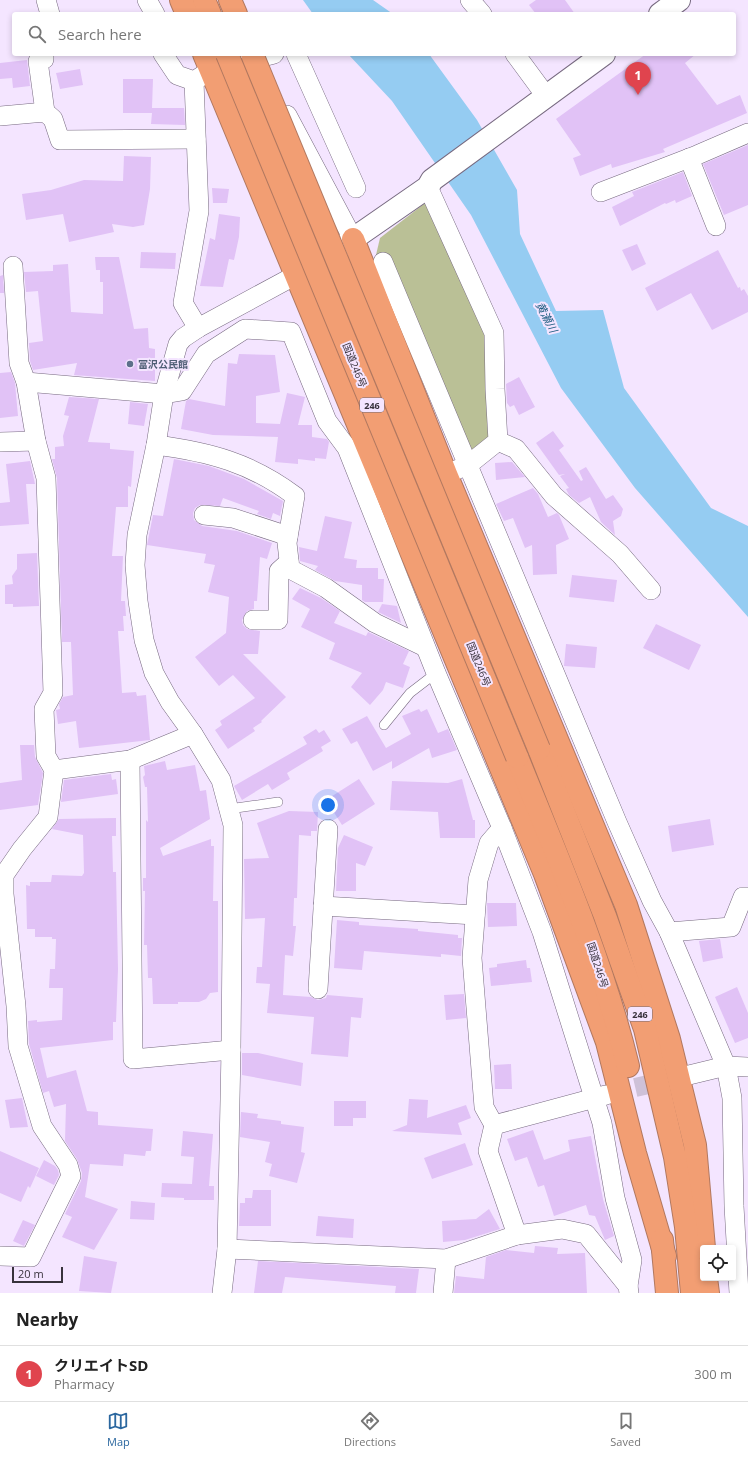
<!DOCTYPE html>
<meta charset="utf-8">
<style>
:root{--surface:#fff;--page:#f2f2f2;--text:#222;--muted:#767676;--line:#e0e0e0;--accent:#2b679f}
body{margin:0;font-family:"Open Sans","Noto Sans JP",sans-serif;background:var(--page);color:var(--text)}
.controls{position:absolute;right:12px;bottom:12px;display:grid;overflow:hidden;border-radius:4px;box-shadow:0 2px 6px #0003}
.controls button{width:36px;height:36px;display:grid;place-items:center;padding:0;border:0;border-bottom:1px solid var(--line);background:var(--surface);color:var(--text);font:20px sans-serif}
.scale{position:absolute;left:12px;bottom:10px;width:51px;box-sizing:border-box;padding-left:4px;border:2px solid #38323c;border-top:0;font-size:11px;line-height:14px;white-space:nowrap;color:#38323c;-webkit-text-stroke:3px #f4e5ff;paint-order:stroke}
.you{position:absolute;left:328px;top:805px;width:14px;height:14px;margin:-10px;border:3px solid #fff;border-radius:50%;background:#1a73e8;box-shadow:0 0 0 6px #1a73e833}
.badge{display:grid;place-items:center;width:26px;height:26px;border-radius:50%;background:var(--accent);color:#fff;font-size:13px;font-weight:700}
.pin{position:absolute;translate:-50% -33px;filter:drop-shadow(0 1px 2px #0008)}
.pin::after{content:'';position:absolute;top:21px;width:14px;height:12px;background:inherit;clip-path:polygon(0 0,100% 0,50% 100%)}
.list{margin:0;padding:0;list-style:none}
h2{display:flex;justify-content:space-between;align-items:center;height:52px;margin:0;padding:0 16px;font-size:17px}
h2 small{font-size:13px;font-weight:400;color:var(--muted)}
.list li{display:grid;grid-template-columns:26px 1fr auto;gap:12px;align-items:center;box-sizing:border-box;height:56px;padding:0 16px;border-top:1px solid var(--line)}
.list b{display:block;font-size:15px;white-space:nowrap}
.list p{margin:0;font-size:13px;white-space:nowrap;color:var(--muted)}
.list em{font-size:13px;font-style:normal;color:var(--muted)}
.icon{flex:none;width:22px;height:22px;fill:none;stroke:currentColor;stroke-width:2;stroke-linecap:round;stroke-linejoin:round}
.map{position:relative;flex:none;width:748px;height:1293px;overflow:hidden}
.search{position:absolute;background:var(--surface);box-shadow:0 2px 6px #0003;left:12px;right:12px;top:12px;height:44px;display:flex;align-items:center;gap:10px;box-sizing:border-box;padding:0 14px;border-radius:4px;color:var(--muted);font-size:15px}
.sheet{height:108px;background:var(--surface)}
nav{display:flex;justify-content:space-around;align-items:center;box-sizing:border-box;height:56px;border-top:1px solid var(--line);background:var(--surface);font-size:11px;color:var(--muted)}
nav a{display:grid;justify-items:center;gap:2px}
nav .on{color:var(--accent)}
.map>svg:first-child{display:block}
</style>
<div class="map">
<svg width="748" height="1293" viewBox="0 0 748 1293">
<rect width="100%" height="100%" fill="#f4e5ff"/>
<polygon fill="#bac096" points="425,203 436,211 487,323 498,438 461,460 376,255 380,238"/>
<g fill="#95ccf2">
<polygon points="303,0 373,0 393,14 313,14"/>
<polygon points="348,54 429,54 477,120 517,190 520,234 556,311 603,310 624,388 711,508 748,526 748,617 635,488 561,388 471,215 392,101"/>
</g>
<g fill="#e1c2f6">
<polygon points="536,0 565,0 575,14 536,14 529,5"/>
<polygon points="646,54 696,54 685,63 717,105 740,95 747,113 663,149 665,152 612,168 611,164 580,176 573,158 581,155 556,119"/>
<polygon points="27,60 30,86 13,88 12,78 0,79 0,63"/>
<polygon points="80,69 83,85 60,89 56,73"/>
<polygon points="123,79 153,79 152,108 184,108 185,125 151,124 152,113 123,113"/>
<polygon points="748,145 748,205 724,215 703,164"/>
<polygon points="124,156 151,157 150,189 144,225 133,227 112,224 114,232 69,242 63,214 26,220 22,194 51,190 84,180 123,181"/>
<polygon points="683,172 692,196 676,203 675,200 666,204 665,203 620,226 612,207 634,196 632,192"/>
<polygon points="212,188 229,189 227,203 213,203"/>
<polygon points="219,214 240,217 239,237 234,260 229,259 223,287 200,286 210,238 215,240"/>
<polygon points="637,244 646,264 632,271 622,250"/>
<polygon points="718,250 738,288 740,287 741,291 744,289 748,296 748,312 712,330 691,293 657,311 645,288"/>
<polygon points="141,252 176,253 175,269 140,268"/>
<polygon points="95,257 119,257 134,329 148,328 149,348 155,349 155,381 74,375 77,363 33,370 30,361 29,343 43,341 38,291 26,292 24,272 53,271 53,265 68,264 71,312 103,314 103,282 100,282 100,270 96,270"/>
<polygon points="3,275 4,293 0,293 0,276"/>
<polygon points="239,354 275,355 280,392 256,396 256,423 280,424 287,393 305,397 298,425 312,425 312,437 327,439 329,442 326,459 315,458 315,461 298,459 298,464 275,462 278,437 213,435 181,429 186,401 189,399 225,406 228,363 237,364"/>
<polygon points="11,372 15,383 18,416 0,418 0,373"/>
<polygon points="519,377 535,407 519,415 514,405 510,407 507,403 506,384"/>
<polygon points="69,397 99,399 88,442 110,443 110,449 134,451 131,487 128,486 128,507 116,507 112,556 123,556 121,601 125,601 126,616 123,616 124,631 118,631 122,693 136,692 137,696 146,695 150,740 79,748 76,721 58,724 56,710 60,709 59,704 63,697 73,695 71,642 62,642 57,478 52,459 55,459 55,447 64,446 63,436 69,416 64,415"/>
<polygon points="130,402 148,404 144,426 128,424"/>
<polygon points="553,431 564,446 559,450 581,481 583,480 579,471 586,467 606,499 613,495 623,509 621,516 613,521 615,535 601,522 590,497 579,503 569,495 566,489 569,488 560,476 565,474 559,475 536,443"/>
<polygon points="174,459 209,466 244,479 283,501 280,516 273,513 271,519 257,514 259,511 223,498 220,506 200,505 195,508 193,513 194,520 202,526 237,531 272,543 267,559 260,557 257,601 254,601 254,609 247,611 242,620 243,625 247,629 260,631 258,654 243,654 286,697 261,721 262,722 253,728 255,731 228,749 215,730 222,725 220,721 255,698 233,675 219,686 195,657 226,633 229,597 208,592 215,565 204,563 206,554 147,545 153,515 163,516"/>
<polygon points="30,461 35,484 26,484 29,524 0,526 0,503 10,502 6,464"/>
<polygon points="512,462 525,477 496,480 495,463"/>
<polygon points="533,488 538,494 548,517 557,513 559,515 569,539 556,545 557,574 533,575 532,545 525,548 513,518 504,521 496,504"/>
<polygon points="325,516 352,522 344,558 357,560 356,568 378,568 378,579 384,579 383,602 365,602 362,600 362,585 335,581 315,570 318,566 300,561 299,547 317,551"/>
<polygon points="37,553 39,606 13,607 13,604 5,604 5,585 13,584 12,576 17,569 17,554"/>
<polygon points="572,575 617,580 614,602 569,597"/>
<polygon points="300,588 321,598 340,611 334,623 366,636 368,632 409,651 403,664 410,667 403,688 386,682 383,690 370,705 351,687 362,673 329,659 335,643 301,627 310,609 292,599"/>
<polygon points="382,604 397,606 401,623 378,612"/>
<polygon points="656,624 701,645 689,670 643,648"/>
<polygon points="566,644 597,647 595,668 564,666"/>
<polygon points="419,709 421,712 427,709 438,733 448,729 457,750 432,758 429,748 392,769 392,761 373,771 357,741 351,744 342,729 367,716 386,748 411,734 402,716"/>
<polygon points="316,729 319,733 324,730 331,741 321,747 323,751 287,773 290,779 272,790 268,784 242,800 234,786 307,744 303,737"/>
<polygon points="20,745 34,745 35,757 43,773 38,805 0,810 0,783 22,780"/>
<polygon points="165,761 167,770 195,765 200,791 206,790 210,819 160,848 163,856 211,839 211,846 214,846 213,901 218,901 218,992 210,993 206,999 199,1002 178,1002 178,1004 153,1004 152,978 148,978 147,945 144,945 145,891 143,891 143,878 146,878 146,820 148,822 147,787 145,787 143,777 145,775 144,766"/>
<polygon points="111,774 112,780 116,779 118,794 61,802 64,780"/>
<polygon points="359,779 375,804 342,825 326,800"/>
<polygon points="462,779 473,820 475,820 475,838 440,838 438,812 390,810 392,781 448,783"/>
<polygon points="289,811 318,812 317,831 311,831 311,836 299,835 297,898 294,898 293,926 296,926 293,956 285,955 283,995 311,997 318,1000 326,998 327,995 363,998 361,1018 351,1017 348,1057 311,1054 314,1017 267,1013 270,984 256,983 257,967 262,967 265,918 245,919 244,859 269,858 257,823"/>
<polygon points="116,818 116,836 112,836 113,872 116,872 118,969 116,1022 113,1022 113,1040 40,1048 47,1078 76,1070 87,1111 98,1112 98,1125 153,1129 151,1151 146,1151 145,1156 124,1154 123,1166 90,1164 85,1197 118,1209 94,1250 62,1237 72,1217 65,1214 81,1181 82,1173 77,1159 65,1141 66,1104 54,1107 49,1091 43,1093 29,1044 28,1021 37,1020 37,1022 62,1020 63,988 49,988 50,969 55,969 56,939 52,939 52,937 35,937 35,929 27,929 26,885 30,886 30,882 51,882 52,875 82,876 84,873 83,835 52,829 59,819"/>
<polygon points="710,819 714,845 672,852 668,826"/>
<polygon points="344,835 373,847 365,866 356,863 356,891 336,891 338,848"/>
<polygon points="487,903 516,903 517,926 488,927"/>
<polygon points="337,920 359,922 359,925 418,929 418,931 458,935 458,938 462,938 461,956 441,954 441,957 364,951 362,970 334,968"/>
<polygon points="720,939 723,958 703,962 699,941"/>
<polygon points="526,960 527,968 530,968 532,982 491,986 489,968 497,967 497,964"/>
<polygon points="737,987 748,1013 748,1038 735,1043 715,997"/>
<polygon points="464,994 466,1018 446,1020 444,995"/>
<polygon points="242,1053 258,1053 303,1063 301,1086 242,1075"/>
<polygon points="511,1064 512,1089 495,1089 494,1065"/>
<polygon points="22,1098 28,1127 10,1128 5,1100"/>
<polygon points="409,1099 428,1100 427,1118 466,1105 471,1118 458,1123 462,1135 392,1131 407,1125"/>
<polygon points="334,1101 366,1101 366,1118 353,1118 353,1126 334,1126"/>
<polygon points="241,1112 258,1114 257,1118 281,1121 281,1124 304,1127 301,1152 305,1153 297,1183 269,1176 272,1164 265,1162 270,1142 240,1137"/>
<polygon points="533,1130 544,1160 570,1151 568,1140 591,1136 603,1199 614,1236 605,1240 595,1216 589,1215 586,1205 554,1216 544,1185 538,1187 527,1157 515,1161 507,1139"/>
<polygon points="183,1131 213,1134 209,1186 214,1186 214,1200 184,1200 184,1198 161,1197 162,1183 192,1184 194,1157 181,1156"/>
<polygon points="465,1143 473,1165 432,1179 424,1158"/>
<polygon points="0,1151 39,1168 30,1188 28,1186 21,1202 0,1193"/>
<polygon points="44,1160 55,1166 58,1170 59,1175 54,1185 36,1176"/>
<polygon points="253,1190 271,1190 271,1226 239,1226 240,1203 245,1203 245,1198 252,1198"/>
<polygon points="131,1201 155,1203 154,1220 130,1219"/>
<polygon points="489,1209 500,1229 465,1240 443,1242 442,1221 476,1219"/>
<polygon points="318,1216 354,1219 353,1238 316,1236"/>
<polygon points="23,1220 35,1225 24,1246 13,1241"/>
<polygon points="535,1246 558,1248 557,1254 585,1253 587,1293 454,1293 456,1276 484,1279 486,1257 506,1250 534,1253"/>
<polygon points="84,1256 117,1262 111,1293 79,1291"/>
<polygon points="258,1261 419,1269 416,1293 395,1293 396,1286 285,1277 282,1293 254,1293"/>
</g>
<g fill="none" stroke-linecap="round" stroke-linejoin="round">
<polyline stroke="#cec1d8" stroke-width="19" stroke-dasharray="19 10" stroke-linecap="butt" points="607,1094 672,1079"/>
<defs>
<g id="lane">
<polyline points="384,725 410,693 436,673"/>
<polyline points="229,809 278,802"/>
</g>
<g id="street">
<polyline points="46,0 50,14"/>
<polyline points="147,0 155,14"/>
<polyline points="470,0 482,14"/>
<polyline points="44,54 44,59 38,61 45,112"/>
<polyline points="163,54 177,75 194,81 211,70 274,54"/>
<polyline points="296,54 356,188"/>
<polyline points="515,54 546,96"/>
<polyline points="194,81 199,211 183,303 198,328"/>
<polyline points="287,115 353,239"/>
<polyline points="0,116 45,112 53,119 60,140 196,139"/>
<polyline points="689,158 716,226"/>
<polyline points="428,187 494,333 495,389 498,441 468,465 456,470"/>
<polyline points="601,192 697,155 748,133"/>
<polyline points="383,262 617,822 652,901 669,932 726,1066 732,1098 734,1206 739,1293"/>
<polyline points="26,382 164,394 182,391 206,354 245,329 291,332 327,421 347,448 436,673 502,828 542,932 602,1123 615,1198 632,1260 628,1286"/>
<polyline points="498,441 516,449 554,496 620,554 651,590"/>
<polyline points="0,442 36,441"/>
<path d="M 156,445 C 210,452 251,463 295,496 L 287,543 L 290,569 L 326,588 L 375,623 L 425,647"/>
<polyline points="204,515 233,518 288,536"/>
<polyline points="253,620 278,620 279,571 289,562"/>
<polyline points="130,760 133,1059 231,1050"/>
<polyline points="54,770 130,760 193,734"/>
<polyline points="323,906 475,915"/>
<polyline points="669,932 731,927 743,897 748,897"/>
<polyline points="318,989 328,829"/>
<polyline points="689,1075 726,1066 748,1067"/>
<polyline points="494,1125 484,1107 472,958 478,880 489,843 502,828"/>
<polyline points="517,1235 488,1151 494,1125 606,1095"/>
<polyline points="227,1249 446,1259 517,1235 562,1229 586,1234 628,1286 629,1293"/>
<polyline points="0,1256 31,1257 71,1176 68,1165 42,1126 18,1046 16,1006 4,894 4,875 22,849 48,817 54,770 46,756 44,709 53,693 46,478 36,441 26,382 19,363 13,266"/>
<polyline points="222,1293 227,1249 231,1050 233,825 221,780 193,734 170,702 154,673 144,640 138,601 135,565 137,535 156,445 164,394 178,344 183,338 198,328 296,275"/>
<polyline points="443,1293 446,1259"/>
</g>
<g id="secondary">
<polyline points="660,14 679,0"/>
<polyline points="317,262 353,239 428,187 432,180 604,54"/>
</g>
<g id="highway">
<polyline points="181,0 187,14"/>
<polyline points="204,0 210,14"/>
<polyline points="230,0 236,14"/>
<polyline points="204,54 545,874 607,1042 635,1153 665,1256"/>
<polyline points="353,239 446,474 626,905 669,1039 695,1145 704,1248"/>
<polyline points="539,749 605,916 645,1029 675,1157 686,1227 692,1293"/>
<path d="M 517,757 C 558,858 602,959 628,1066"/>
<polyline points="662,1240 667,1293"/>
<polyline points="706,1278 708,1293"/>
</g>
</defs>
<use href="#lane" stroke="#776a80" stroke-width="10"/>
<use href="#street" stroke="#776a80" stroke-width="20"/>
<use href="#secondary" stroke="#776a80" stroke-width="24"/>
<use href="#highway" stroke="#b17860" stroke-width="24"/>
<use href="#lane" stroke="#fff" stroke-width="9"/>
<use href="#street" stroke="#fff" stroke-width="19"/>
<use href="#secondary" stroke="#fff" stroke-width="22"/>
<use href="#highway" stroke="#f29e73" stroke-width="22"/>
<defs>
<g id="highway-bridge">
<polyline points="227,54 517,757"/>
<polyline points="252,54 539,749"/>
</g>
</defs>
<use href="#highway-bridge" stroke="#b17860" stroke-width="24" stroke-linecap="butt"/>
<use href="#highway-bridge" stroke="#f29e73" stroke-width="22"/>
</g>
<circle fill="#5c6f8a" stroke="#f4e5ff" stroke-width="1.5" cx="130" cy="364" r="4"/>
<g text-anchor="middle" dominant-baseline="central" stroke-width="4" stroke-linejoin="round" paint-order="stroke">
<g fill="#f4e5ff" stroke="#706876" stroke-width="1">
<rect x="360" y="398" width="24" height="14" rx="3"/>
<rect x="628" y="1007" width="24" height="14" rx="3"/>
</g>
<g font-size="9" font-weight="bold" fill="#38323c">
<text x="372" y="405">246</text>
<text x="640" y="1014">246</text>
</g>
<g font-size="10" font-weight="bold" fill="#4e5e75" stroke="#f4e5ff" text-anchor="start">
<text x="138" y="364">富沢公民館</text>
</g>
<g font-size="10" fill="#38323c" stroke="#f4e5ff">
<text transform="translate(355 365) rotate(68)">国道246号</text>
<text transform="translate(479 664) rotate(68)">国道246号</text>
<text transform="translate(598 965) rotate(72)">国道246号</text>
</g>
<g font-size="11" font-style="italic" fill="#1e5d81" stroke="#f4e5ff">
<text transform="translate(547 317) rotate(62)">黄瀬川</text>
</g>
</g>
</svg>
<div class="controls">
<button><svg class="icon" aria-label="locate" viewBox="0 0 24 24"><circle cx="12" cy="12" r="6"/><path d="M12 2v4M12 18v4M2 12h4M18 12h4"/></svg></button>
</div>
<div class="scale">20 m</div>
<div class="you"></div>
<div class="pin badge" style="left:638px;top:95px;background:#e0444e">1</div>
<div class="search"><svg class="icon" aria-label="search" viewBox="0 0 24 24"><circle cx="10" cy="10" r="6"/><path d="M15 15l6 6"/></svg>Search here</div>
</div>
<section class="sheet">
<h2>Nearby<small></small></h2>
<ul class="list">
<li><span class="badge" style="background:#e0444e">1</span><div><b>クリエイトSD</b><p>Pharmacy</p></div><em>300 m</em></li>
</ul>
</section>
<nav>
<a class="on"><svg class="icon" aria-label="map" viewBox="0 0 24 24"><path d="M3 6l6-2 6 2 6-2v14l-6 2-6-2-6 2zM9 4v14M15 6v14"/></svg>Map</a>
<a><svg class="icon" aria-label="directions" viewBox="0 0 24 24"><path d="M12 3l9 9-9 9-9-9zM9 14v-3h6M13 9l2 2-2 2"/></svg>Directions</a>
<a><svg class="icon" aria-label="saved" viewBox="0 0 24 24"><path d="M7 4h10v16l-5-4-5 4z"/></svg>Saved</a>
</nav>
